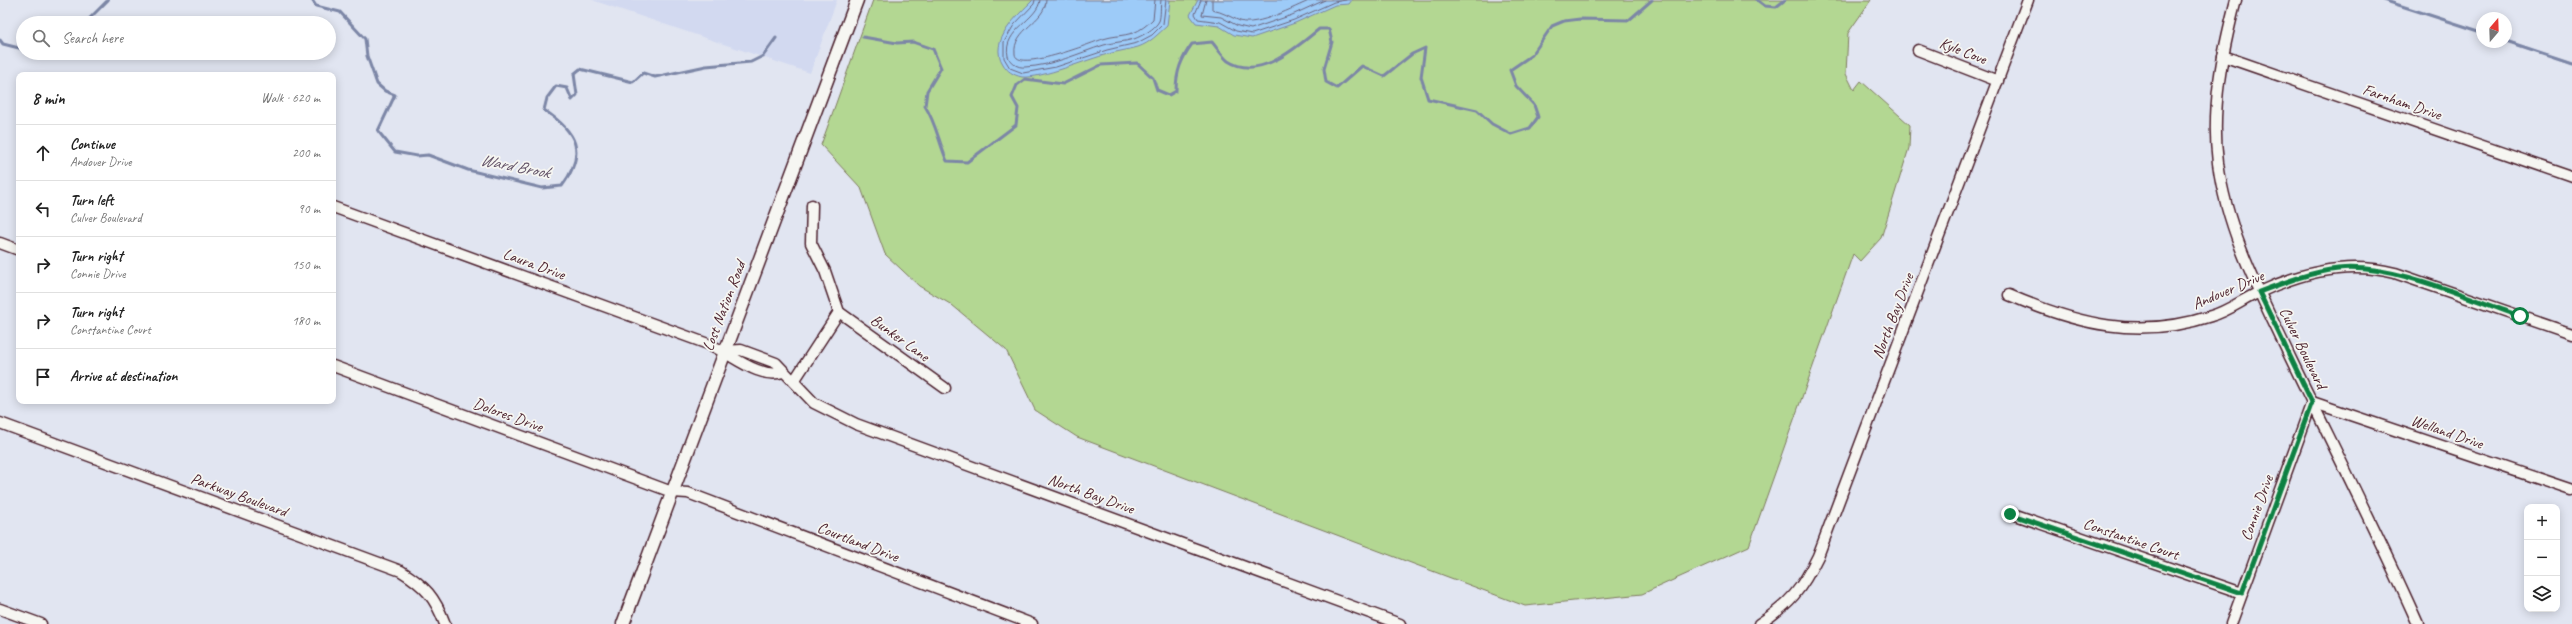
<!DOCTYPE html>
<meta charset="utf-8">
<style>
:root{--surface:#fff;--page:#f2f2f2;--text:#222;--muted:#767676;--line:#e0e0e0}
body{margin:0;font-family:Caveat,sans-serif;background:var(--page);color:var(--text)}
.controls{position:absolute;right:12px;bottom:12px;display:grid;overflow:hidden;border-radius:8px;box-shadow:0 2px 10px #0003}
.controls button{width:36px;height:36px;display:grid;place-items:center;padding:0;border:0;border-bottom:1px solid var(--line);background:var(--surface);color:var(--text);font:20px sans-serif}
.compass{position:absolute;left:2476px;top:12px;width:36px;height:36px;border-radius:50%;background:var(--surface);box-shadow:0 2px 10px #0003;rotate:19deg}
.stop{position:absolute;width:12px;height:12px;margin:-9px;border:3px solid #0b8043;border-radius:50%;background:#fff}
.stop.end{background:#0b8043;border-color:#fff;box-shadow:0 1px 4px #0008}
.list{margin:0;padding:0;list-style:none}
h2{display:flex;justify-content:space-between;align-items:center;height:52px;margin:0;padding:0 16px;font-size:17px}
h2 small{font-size:13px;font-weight:400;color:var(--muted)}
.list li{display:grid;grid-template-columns:26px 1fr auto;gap:12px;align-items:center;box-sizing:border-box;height:56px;padding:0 16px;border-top:1px solid var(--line)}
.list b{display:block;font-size:15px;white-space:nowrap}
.list p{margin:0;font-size:13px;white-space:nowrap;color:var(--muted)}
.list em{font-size:13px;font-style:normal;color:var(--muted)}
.icon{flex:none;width:22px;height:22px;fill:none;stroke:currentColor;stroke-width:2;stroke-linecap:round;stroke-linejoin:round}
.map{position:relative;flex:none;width:2572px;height:624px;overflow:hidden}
.search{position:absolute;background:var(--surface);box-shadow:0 2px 10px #0003;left:16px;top:16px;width:320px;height:44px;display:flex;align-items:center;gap:10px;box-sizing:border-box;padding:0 14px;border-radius:22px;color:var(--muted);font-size:15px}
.panel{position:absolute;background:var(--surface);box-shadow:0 2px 10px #0003;left:16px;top:72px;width:320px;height:332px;border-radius:8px}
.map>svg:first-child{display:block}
</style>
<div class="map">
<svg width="2572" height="624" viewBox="0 0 2572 624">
<rect width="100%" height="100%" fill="#e1e5f1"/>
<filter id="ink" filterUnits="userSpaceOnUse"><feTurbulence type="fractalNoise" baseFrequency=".025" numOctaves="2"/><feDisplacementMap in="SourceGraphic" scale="8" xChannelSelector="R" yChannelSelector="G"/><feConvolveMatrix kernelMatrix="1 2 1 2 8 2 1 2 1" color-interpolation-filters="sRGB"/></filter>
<g filter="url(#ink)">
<polygon fill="#d2d9f0" points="592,0 837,0 810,73"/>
<polygon fill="#b3d792" stroke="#7e7b5e" points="873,0 1871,0 1848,33 1846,74 1854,90 1861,81 1910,125 1909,148 1881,238 1860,261 1853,254 1749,546 1642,594 1525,606 1077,437 1035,410 1006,350 952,305 919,286 885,254 861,188 821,145"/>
<g fill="#9dcbf8" stroke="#7c86a6">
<path d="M 1033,0 L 1170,0 L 1167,26 C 1158,34 1150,43 1138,47 C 1128,50 1118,51 1108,54 C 1088,59 1041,79 1022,77 C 1013,75 1007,71 1003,64 C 988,41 1018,15 1033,0 Z"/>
<polygon points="1198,0 1352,0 1349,4 1335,5 1295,23 1252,38 1234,35 1219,26 1196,23 1190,15"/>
</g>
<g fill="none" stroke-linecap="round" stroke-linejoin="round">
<g stroke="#6b647d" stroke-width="1">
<polyline points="1035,0 1034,4 1014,25 1004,42 1004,58 1010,68 1023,73 1056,67 1107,50 1137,43 1152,35 1163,24 1166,0"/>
<path d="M 1040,0 C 1039,19 1002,30 1008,56 C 1010,63 1018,68 1025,67 C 1052,66 1079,53 1104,45 C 1114,42 1124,42 1134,39 C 1142,36 1155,29 1159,21 C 1161,16 1160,6 1161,0"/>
<path d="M 1046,0 C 1046,22 1012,29 1015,54 C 1017,73 1091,43 1103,39 C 1112,36 1123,36 1133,33 C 1141,30 1147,25 1153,19 L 1155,0"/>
<polyline points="1201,0 1195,14 1198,19 1220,22 1236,31 1252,34 1294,20 1334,2 1346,0"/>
<polyline points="1206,0 1202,15 1221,17 1238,26 1251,29 1292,15 1325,0"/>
<path d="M 1212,0 L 1212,10 C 1223,12 1230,17 1240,21 C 1257,27 1294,7 1311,0"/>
</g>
<g stroke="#7c86a6" stroke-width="3">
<path d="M 312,0 L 316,6 L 340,12 L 365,39 L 367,56 L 377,84 L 385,91 L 395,95 L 378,131 L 395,152 L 417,156 L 428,155 L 468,170 L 542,188 L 562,186 C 587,152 577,132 544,110 L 547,98 L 556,86 L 567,88 L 572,100 L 577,95 L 574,74 L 580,69 L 633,82 L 643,73 L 655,77 L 706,66 L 751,62 L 763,56 L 776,38"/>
<polyline points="1757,0 1765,6 1776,7 1785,0"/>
<polyline points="2383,0 2482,32"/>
<polyline points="85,23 108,0"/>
<path d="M 863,37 L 897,43 L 913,42 L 933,49 L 941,68 L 927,91 L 925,106 C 936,123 939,143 947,161 L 967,162 L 1016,125 L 1018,108 L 1012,97 L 1017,85 L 1025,79 L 1063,84 L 1101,65 L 1137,63 L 1153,78 L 1157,90 L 1169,95 L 1176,91 C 1176,72 1181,59 1192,44 L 1212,42 C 1217,48 1222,56 1228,61 C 1259,81 1296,48 1319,29 L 1329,29 L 1332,42 L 1324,69 L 1326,82 L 1337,88 L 1362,66 L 1384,76 L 1412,54 L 1425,48 L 1421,77 L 1428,99 L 1477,110 L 1492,124 L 1511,134 L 1530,128 L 1538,117 L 1534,105 L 1516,86 L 1510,70 L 1532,55 L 1552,26 L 1564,21 L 1580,19 L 1629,20 L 1652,0"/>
<polyline points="0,40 3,44 23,49"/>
<polyline points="2506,41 2572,63"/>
</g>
<defs>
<g id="minor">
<path d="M 2236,0 C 2222,53 2211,108 2218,163 C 2227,232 2261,295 2290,357 C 2333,446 2378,534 2418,624"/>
<polyline points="1918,50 1998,81"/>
<polyline points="2223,56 2572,177"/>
<polyline points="812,205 811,243 825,271 839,312 945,388"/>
<path d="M 333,207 L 708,344 C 731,353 758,380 783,372"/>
<polyline points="0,243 19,250"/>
<path d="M 2009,295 C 2076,324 2139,340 2211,316 C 2229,311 2243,299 2260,292 C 2302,272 2349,261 2395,273 L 2572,334"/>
<polyline points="725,351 741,350 776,363 814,403 856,424 1400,624"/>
<polyline points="333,366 672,492 688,493 1032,624"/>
<polyline points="794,381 839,312"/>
<path d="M 0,423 L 401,571 C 425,586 435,597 445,624"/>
<polyline points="2010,513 2242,593"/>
<polyline points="0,609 41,624"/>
<path d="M 1759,624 C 1790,604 1802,589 1818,556 L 2028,0"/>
<polyline points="2231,624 2312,402 2572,490"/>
</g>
<polyline id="tertiary" points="623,624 857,0"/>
</defs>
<use href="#minor" stroke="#4a1f2b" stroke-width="13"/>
<use href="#tertiary" stroke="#4a1f2b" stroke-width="15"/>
<use href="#minor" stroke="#f6f6f2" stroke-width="10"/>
<use href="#tertiary" stroke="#f6f6f2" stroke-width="12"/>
</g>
</g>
<g fill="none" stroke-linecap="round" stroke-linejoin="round" filter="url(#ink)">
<path stroke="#0b8043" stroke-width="5" d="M 2010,514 L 2242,593 L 2312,402 L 2259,292 C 2285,282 2311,272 2338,269 C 2392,263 2467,298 2520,316"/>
</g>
<g text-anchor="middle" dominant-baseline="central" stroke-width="3.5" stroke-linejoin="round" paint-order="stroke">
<g font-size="16" fill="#4a1f2b" stroke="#f6f6f2">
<text transform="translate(1963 51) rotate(21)">Kyle Cove</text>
<text transform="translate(2402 102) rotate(19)">Farnham Drive</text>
<text transform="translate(534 264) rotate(20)">Laura Drive</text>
<text transform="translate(2228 290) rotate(-23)">Andover Drive</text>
<text transform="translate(724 306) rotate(-69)">Lost Nation Road</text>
<text transform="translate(1893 316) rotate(-69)">North Bay Drive</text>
<text transform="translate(900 338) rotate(36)">Bunker Lane</text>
<text transform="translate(2303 348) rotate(64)">Culver Boulevard</text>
<text transform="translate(508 415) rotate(20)">Dolores Drive</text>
<text transform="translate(2447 432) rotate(19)">Welland Drive</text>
<text transform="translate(1091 494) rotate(20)">North Bay Drive</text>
<text transform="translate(239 495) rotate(20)">Parkway Boulevard</text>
<text transform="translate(2257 508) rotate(-70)">Connie Drive</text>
<text transform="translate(2131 539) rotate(19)">Constantine Court</text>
<text transform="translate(858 542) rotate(21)">Courtland Drive</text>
</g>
<g font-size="17" font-style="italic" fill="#635368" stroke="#f6f6f2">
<text transform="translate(515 166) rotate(11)">Ward Brook</text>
</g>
</g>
</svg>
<div class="controls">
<button>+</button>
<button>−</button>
<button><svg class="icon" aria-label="layers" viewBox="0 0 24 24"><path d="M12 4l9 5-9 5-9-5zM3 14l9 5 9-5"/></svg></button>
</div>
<svg class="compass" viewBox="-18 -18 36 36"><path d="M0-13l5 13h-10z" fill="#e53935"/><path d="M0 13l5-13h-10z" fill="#767676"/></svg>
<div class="stop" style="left:2520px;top:316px"></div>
<div class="stop end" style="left:2010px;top:514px"></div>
<div class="search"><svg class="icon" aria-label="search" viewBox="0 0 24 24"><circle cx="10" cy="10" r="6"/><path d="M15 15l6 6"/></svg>Search here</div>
<section class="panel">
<h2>8 min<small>Walk · 620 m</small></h2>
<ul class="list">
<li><svg class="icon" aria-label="ahead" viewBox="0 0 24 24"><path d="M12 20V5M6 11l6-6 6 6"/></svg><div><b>Continue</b><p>Andover Drive</p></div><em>200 m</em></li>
<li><svg class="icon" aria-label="left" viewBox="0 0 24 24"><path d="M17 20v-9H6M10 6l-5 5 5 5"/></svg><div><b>Turn left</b><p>Culver Boulevard</p></div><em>90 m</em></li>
<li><svg class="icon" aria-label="right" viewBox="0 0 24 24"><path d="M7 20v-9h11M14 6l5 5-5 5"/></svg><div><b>Turn right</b><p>Connie Drive</p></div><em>150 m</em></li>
<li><svg class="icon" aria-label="right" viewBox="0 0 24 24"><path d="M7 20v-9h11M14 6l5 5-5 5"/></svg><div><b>Turn right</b><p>Constantine Court</p></div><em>180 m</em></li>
<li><svg class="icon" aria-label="arrive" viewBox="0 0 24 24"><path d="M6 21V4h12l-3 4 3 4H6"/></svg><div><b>Arrive at destination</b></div></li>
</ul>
</section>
</div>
